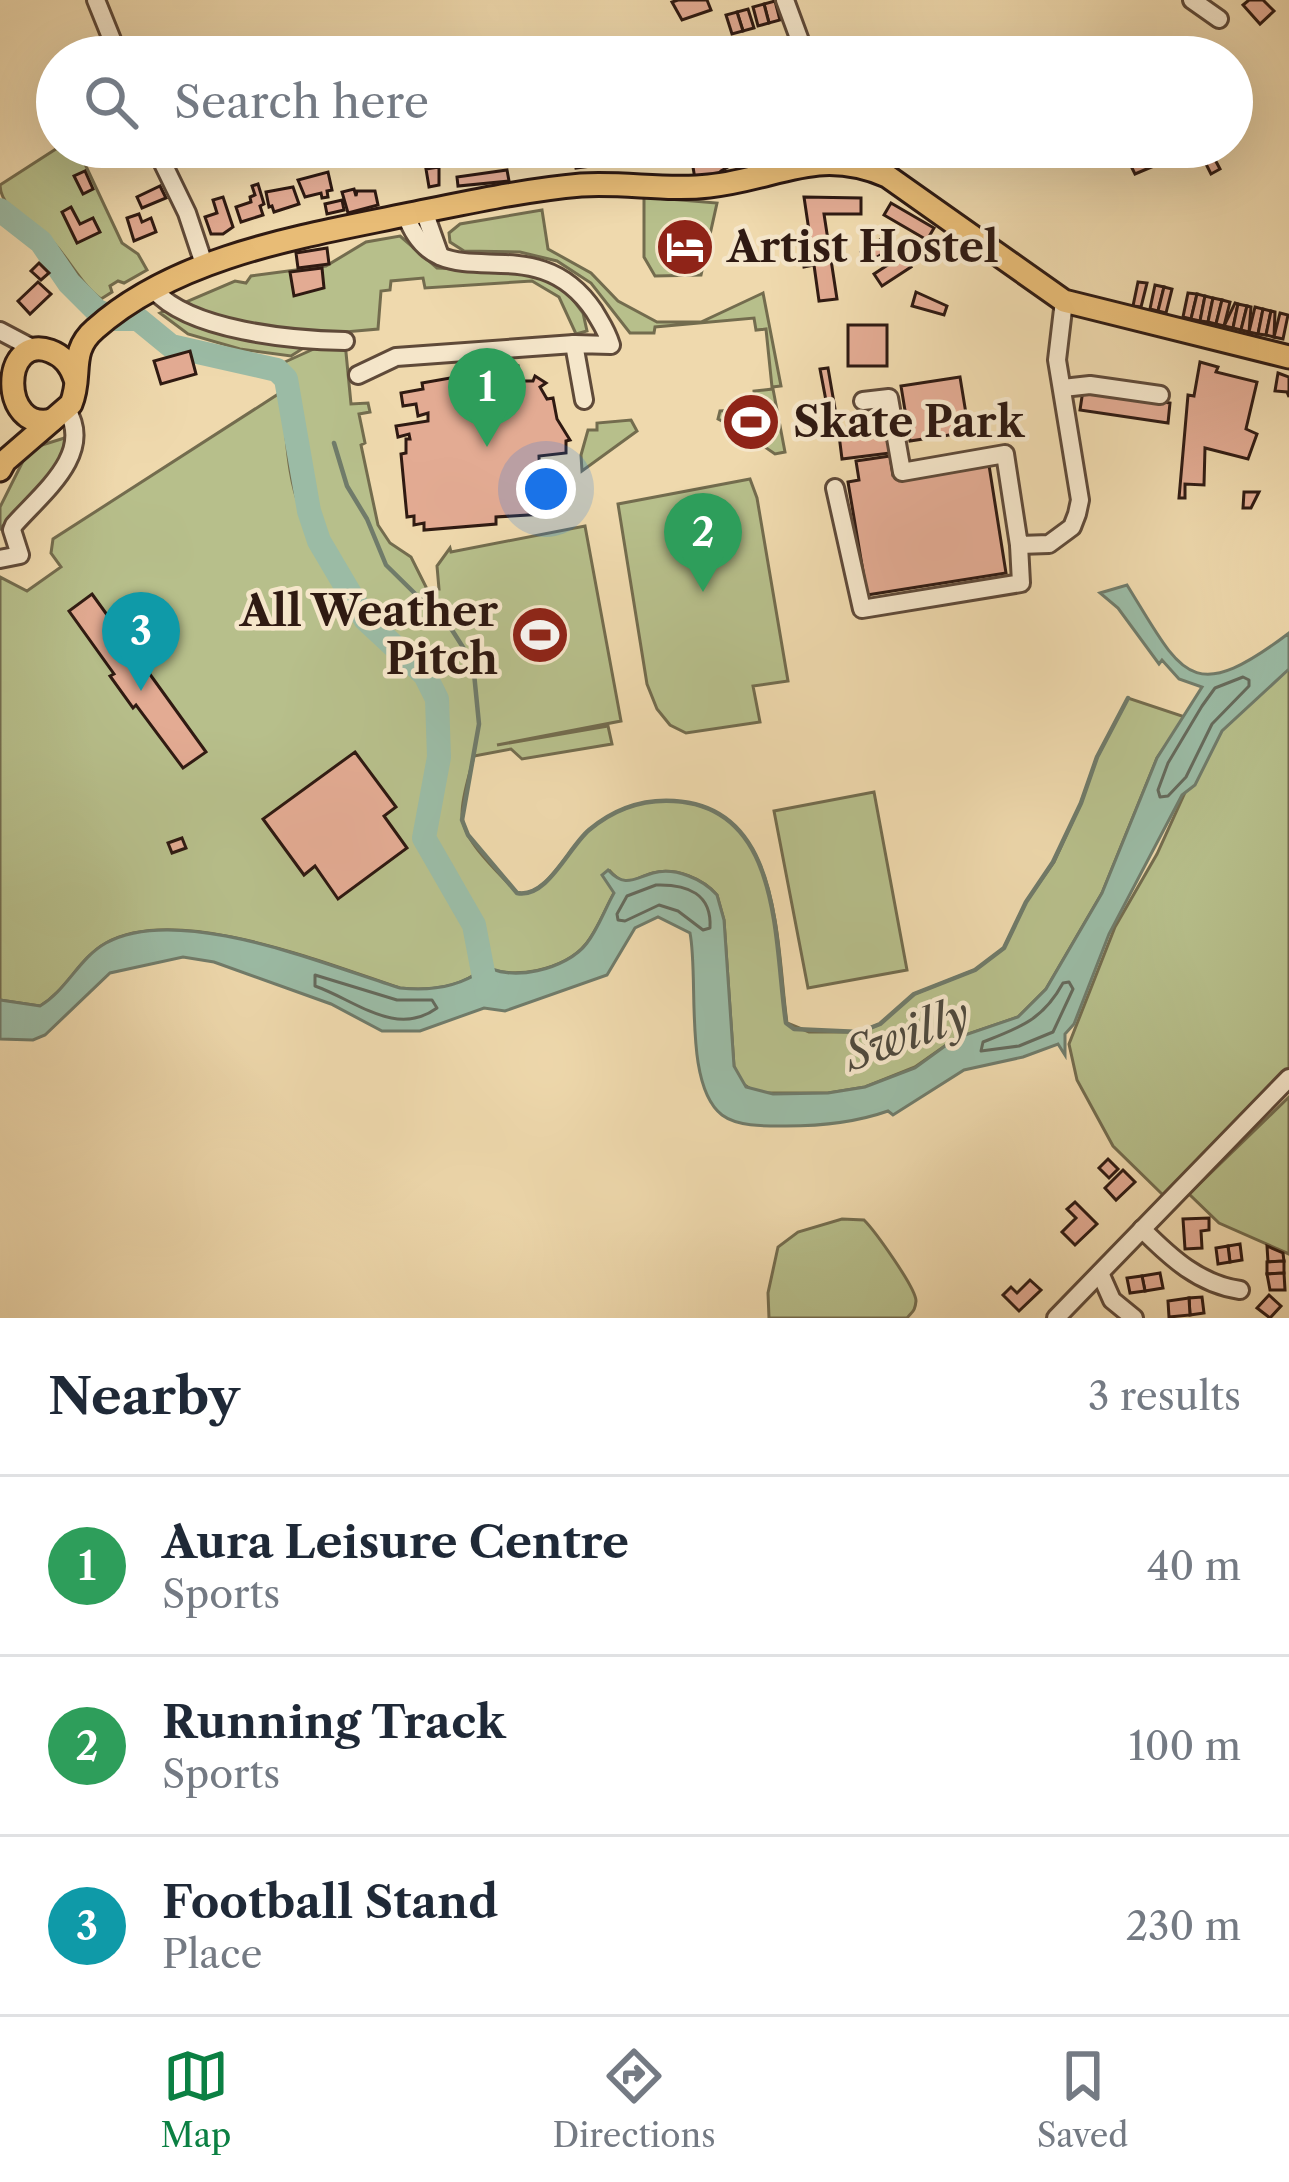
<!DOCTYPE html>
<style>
:root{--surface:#fff;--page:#f2f2f3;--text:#1f2937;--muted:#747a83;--line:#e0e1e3;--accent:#0b8043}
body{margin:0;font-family:"Libre Caslon Text",serif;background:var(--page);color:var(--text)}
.you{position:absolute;left:546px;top:489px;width:42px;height:42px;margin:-30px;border:9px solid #fff;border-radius:50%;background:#1a73e8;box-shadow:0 0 0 18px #1a73e833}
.badge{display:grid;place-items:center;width:78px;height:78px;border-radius:50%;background:var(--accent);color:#fff;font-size:39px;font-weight:700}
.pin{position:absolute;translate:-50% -99px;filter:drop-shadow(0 3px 6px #0008)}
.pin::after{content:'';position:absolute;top:63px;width:42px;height:36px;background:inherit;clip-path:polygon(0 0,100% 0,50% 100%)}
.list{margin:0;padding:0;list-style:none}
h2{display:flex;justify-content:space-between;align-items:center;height:156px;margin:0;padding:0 48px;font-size:51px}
h2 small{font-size:39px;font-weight:400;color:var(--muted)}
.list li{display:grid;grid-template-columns:78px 1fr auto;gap:36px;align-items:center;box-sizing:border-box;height:180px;padding:0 48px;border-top:3px solid var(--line)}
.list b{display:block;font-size:45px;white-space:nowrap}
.list p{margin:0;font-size:39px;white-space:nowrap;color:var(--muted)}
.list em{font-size:39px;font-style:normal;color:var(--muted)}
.icon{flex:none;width:66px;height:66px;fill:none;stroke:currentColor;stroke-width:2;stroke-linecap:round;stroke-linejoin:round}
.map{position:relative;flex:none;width:1289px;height:1318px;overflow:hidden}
.search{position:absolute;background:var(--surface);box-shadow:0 12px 48px #0002;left:36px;right:36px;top:36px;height:132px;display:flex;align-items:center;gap:30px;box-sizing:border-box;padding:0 42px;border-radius:66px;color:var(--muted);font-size:45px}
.sheet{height:696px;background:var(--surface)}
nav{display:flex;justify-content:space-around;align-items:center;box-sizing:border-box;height:168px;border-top:3px solid var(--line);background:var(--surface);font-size:33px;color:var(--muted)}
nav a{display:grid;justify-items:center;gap:6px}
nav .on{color:var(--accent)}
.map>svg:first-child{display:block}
</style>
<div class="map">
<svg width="1289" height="1318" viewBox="0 0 1289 1318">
<rect width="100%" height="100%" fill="#efd9ad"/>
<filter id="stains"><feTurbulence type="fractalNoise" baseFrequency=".00167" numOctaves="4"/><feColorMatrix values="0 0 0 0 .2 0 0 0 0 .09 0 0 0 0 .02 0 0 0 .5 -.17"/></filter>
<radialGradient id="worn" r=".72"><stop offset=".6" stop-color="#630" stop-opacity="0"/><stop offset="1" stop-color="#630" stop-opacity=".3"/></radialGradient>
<g fill="#b7bf8b" stroke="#736c4e" stroke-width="3">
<path d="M 59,147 L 77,147 L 122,243 L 138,254 L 147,270 L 124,283 L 118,281 L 110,286 L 112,292 L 101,299 C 79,283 66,252 44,233 C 27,219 1,209 0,185 Z"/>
<polygon points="644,197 717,203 701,275 655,276 644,257"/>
<polygon points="542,210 548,249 591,273 618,301 657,322 701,322 763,293 781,386 772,387 766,329 756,330 754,318 655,327 654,333 630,333 591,283 557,261 520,252 464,251 450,242 449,233 460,224"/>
<path d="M 400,236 L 437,268 L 528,272 L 565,289 L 583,313 L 587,331 L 576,334 L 559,297 L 532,281 L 425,288 L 423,278 L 391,281 L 390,290 L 381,291 L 378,329 L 344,332 L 351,404 L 368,403 L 370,412 L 359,414 L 365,443 L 361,445 L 378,525 L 390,543 L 411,557 L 427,589 L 439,589 L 437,566 L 450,548 L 451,552 L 585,526 L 621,721 L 497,745 L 608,726 L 612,744 L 522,759 L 511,749 L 474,756 C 470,774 462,795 462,814 C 462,842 500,873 517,893 C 547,898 568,848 589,830 C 614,809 642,799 674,801 C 782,807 776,943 787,1023 L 809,1032 L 860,1032 L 880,1024 L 914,994 L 975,970 L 1004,948 L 1026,902 L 1054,862 L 1081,803 L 1097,757 L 1128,698 L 1185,717 L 1157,758 L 1102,893 L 1046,989 L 1018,1017 L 956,1038 L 915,1067 L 865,1087 L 828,1093 L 757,1093 L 740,1082 L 734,1066 L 724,920 L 717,895 C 703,879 676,867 653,873 C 633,878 627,891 609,870 L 614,893 C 605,909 597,931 585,945 C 565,970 511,981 484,966 C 465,988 428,991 400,988 C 327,964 177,903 106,943 C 79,958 67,990 40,1006 L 0,1000 L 0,577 L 27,591 L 61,567 L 51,553 L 53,539 L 283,391 C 285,424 287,504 312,526 L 297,453 L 289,388 L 282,373 L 285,362 L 318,347 L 316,340 L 291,356 L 240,349 L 188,334 L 160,313 L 235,281 L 246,283 L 251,276 L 326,266 L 366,242 Z"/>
<polygon points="773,389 785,452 775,454 749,436 748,429 741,431 718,419 720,411 755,409 754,391"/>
<polygon points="631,420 637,431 582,471 581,455 588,430 597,430 597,423"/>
<polygon points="71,436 58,465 0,529 0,507 29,449"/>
<polygon points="750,479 757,498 788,681 753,686 760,722 686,733 670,725 657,709 647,684 618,504"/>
<polygon points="1289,664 1289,1069 1164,1196 1113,1146 1077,1080 1069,1044 1115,927 1157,854 1198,764 1225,720"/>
<polygon points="874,792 907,970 808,988 774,811"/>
<polygon points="1289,1097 1289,1254 1219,1223 1189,1194"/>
<path d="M 842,1219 L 864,1220 C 875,1231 916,1288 916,1301 C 915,1311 913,1311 907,1318 L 769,1318 L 768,1293 L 778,1247 L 798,1232 Z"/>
</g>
<path fill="#9bbba5" stroke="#707b6a" stroke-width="3" d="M 1127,585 C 1182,674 1190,708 1289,633 L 1289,669 L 1222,731 L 1195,785 L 1182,795 L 1109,934 L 1074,1024 L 1065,1034 L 1065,1055 L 1058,1044 L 1023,1057 L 964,1070 L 893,1115 L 888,1111 C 857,1122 819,1126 786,1126 C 767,1126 738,1127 722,1115 C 683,1085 699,978 690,933 L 658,917 L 635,928 L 607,975 L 505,1011 L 484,1008 L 420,1031 L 382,1031 L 331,1004 L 214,962 L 183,957 L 110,973 L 45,1035 L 33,1040 L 0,1039 L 0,1000 L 40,1006 C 67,990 79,958 106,943 C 179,903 325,965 400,988 C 429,991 458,987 481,971 L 484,964 C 508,984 568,969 587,943 C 598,929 605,909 614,893 L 602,875 L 608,870 C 625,888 633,879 653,873 C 675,867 703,879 717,895 L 724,920 L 734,1066 L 746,1087 L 773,1094 L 828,1093 L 865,1087 L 915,1068 L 956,1038 L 1018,1017 L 1046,989 L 1102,893 L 1157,758 L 1202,687 L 1179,679 L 1162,660 L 1159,664 L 1118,608 L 1100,593 Z"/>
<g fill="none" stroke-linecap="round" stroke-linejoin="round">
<g stroke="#656a5c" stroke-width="3">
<polygon points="1243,677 1249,680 1249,686 1212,724 1186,777 1168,796 1160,797 1158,790 1168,763 1202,706 1215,688"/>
<path d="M 656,885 C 688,884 712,894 710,928 L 703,930 L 678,911 L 659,905 L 625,921 L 618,920 L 617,914 L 627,896 Z"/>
<path d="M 315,975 L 397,1000 L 432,1000 L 437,1008 C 396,1038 355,1000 315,986 Z"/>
<path d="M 1069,982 L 1073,989 L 1053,1032 L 1019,1046 L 981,1051 L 983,1042 C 1019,1028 1043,1020 1063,983 Z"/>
</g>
<path stroke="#707b6a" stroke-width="4.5" d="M 334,443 L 347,486 L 367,519 L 386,565 L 452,630 L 473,663 L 479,724 L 462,820 L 468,835 L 517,893 C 547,899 568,848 589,830 C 614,809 642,799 674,801 C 783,807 774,943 786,1023 L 794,1029 L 860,1032 L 880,1024 L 914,994 L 975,970 L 1004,948 L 1026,902 L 1053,862 L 1081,803 L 1097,757 L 1128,698"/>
<polyline stroke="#9bbba5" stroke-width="24" points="0,210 41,242 69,283 97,311 117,319 138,319 171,346 277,370 286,379 309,511 319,541 365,619 425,675 437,699 439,757 424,838 474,925 487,993"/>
</g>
<g fill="#e3ab93" stroke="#2f1a12" stroke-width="3">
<polygon points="678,0 707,0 711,10 682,20 672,2"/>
<polygon points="1249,0 1263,0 1274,11 1260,24 1243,5"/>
<polygon points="775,1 780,20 769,23 764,4"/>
<polygon points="764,4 769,23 758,26 753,7"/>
<polygon points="748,9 754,28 743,31 737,12"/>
<polygon points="737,12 743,31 732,34 726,15"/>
<circle cx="614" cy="156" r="9"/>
<polygon points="584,149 584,153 597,151 599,165 576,168 573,151"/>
<polygon points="1162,152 1166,161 1135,174 1131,166"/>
<polygon points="1212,154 1220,169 1211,174 1203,158"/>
<polygon points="723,158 728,167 721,171 722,175 695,179 693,167"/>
<polygon points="439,167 439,185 429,187 426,169"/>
<polygon points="507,170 509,181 458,186 457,177"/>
<polygon points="85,171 93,189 83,194 74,176"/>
<polygon points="328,172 332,190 327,191 328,197 322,198 321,193 305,197 298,180"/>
<polygon points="258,184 264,204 260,206 263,215 241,222 236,207 251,202 250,197 255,195 252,186"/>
<polygon points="160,186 166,198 142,208 137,197"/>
<polygon points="293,187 299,204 274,212 272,206 269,207 266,192"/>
<polygon points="354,189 356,196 357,191 375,191 378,205 348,213 342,192"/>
<polygon points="223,197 233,227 223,234 211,234 205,217 217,213 213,200"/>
<polygon points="804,197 861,198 861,214 824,214 837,299 819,301 814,265 804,267 802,253 812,251"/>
<polygon points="342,200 344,210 327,214 325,204"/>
<polygon points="891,203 934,228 927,240 884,215"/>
<polygon points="71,207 80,224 93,218 100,232 77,243 62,212"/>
<polygon points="139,214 142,222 151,218 156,232 134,241 127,218"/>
<polygon points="889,234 896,245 868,263 861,252"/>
<polygon points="672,236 698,237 699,256 673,258"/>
<polygon points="327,248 329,264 298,268 296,253"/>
<polygon points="903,255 911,267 882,286 874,274"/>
<polygon points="39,263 49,273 41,280 31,271"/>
<polygon points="322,268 324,288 294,296 290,272"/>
<polygon points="38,282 51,294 30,314 18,301"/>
<polygon points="1138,282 1147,283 1141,307 1133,306"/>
<polygon points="1155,285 1164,287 1158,311 1150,309"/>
<polygon points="1164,287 1172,289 1166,313 1158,311"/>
<polygon points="916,292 947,306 944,315 912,306"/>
<polygon points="1188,293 1197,294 1191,319 1183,317"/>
<polygon points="1197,294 1205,296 1200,321 1191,319"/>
<polygon points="1205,296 1213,298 1208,322 1200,321"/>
<polygon points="1213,298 1222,300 1216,324 1208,322"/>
<polygon points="1222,300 1230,302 1224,326 1216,324"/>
<polygon points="1235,303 1238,304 1233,328 1224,326"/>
<polygon points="1238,304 1247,306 1241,330 1233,328"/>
<polygon points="1247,306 1251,307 1249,332 1241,330"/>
<polygon points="1255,307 1263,309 1258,334 1249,332"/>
<polygon points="1263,309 1271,311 1266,335 1258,334"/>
<polygon points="1271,311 1275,312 1274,337 1266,335"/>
<polygon points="1280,313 1288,315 1283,339 1274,337"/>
<rect x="848" y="325" width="39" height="41"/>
<polygon points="190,351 196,374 161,384 154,361"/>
<polygon points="1200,362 1218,367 1216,372 1257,382 1246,429 1257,434 1248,459 1205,448 1204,485 1185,484 1185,498 1179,498 1188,395 1194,396"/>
<polygon points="518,366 520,381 533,381 535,376 546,383 540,387 547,399 553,398 557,419 570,440 566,441 566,453 539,456 540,482 545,482 546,490 541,490 544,514 496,517 496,524 424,530 424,523 414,525 414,516 407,517 401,454 406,453 406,439 410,439 409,434 398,437 396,426 428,421 428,413 418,416 416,404 403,406 401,393 423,389 422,383"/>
<polygon points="828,368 838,426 831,427 820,369"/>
<polygon points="1278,373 1289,377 1289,397 1287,392 1275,391"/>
<polygon points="960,377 969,432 910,441 901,386"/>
<polygon points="1083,390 1170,403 1168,423 1080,410"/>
<polygon points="887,429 890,453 842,459 839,435"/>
<polygon points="890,456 893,475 988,459 1006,573 867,595 848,482 859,480 856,461"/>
<polygon points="1244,492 1259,492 1251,508 1243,508"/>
<polygon points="557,499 558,512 545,513 544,500"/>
<polygon points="92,594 206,752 183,768 136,705 133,708 110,676 114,674 69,611"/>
<polygon points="355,752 396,807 384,816 407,848 338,899 315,866 304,875 263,819"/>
<polygon points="182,838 186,848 172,853 168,843"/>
<polygon points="1108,1159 1118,1169 1109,1178 1099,1168"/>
<polygon points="1123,1170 1135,1182 1116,1200 1105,1188"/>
<polygon points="1075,1202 1097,1224 1075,1245 1062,1232 1076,1218 1067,1209"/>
<polygon points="1209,1218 1209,1230 1201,1231 1202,1248 1185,1249 1183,1219"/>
<polygon points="1240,1244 1242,1260 1230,1262 1228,1246"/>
<polygon points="1228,1246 1230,1262 1218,1264 1216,1248"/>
<polygon points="1267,1246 1283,1253 1284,1261 1268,1262"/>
<polygon points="1284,1261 1284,1273 1267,1274 1267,1262"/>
<polygon points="1160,1273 1163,1288 1145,1291 1142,1276"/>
<polygon points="1284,1273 1285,1290 1270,1290 1267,1274"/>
<polygon points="1142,1276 1145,1291 1130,1293 1127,1278"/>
<polygon points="1030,1280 1041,1290 1019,1311 1003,1295 1011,1287 1017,1293"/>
<polygon points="1269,1295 1281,1306 1270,1318 1257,1308"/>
<polygon points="1202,1297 1204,1313 1190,1315 1189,1298"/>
<polygon points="1189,1298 1190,1315 1169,1317 1168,1301"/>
</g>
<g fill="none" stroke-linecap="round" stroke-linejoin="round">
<defs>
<g id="minor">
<polyline points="96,0 119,57"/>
<polyline points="785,0 806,57"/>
<polyline points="1192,0 1219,19"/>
<polyline points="155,147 187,213 205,267"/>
<polyline points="424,211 440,256"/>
<path d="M 406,215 C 438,308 532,219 594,311 C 601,323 607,331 611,345 L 574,344 L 584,400"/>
<path d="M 154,290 C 190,331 293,340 345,341"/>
<polyline points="0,331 36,350"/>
<polyline points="358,375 396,357 574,344"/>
<polyline points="1063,388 1090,385 1160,395"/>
<polyline points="863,401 889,398 902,472 1005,454 1019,545 1049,544 1072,527 1077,514 1080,500 1057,360 1064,301"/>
<polyline points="835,488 862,609 1021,583 1019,545"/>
<path d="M 0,559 L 20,555 L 12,530 L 14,525 C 42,493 94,454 67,410"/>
<path d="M 1142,1229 C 1171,1258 1199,1284 1240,1290"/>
<polyline points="1100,1273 1112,1300 1134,1318"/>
<polyline points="1056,1318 1289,1078"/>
</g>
<g id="major">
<path d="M 52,420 C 0,433 0,333 50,351 C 64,356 71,366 75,379"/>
<path d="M 0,470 L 5,461 L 71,404 C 83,376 68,352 95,329 C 178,255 305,236 410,214 C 466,203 524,190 581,185 C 624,182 667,191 709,186 C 778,179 816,146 887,176 L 1064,301 L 1289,357"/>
</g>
</defs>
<use href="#minor" stroke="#5f4a39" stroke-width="22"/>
<use href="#major" stroke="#2f1a12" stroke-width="27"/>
<use href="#minor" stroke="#f5e6ca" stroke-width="16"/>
<use href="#major" stroke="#e8bc76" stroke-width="21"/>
</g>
<defs>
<symbol id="hotel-disc" viewBox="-11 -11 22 22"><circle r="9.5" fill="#8f2418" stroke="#f5e6ca"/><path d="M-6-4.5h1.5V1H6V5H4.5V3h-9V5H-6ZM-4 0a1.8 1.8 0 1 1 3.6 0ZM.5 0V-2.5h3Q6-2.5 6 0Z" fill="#fff"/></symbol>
<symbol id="stadium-disc" viewBox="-11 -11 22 22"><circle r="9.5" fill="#8f2418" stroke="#f5e6ca"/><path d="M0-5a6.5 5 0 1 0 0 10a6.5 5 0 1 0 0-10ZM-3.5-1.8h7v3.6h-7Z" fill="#fff"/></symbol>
</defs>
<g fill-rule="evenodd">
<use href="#hotel-disc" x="652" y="214" width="66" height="66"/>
<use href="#stadium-disc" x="718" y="389" width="66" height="66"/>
<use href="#stadium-disc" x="507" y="602" width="66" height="66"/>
</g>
<g text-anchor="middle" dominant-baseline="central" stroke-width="9" stroke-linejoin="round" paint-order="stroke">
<g font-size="42" font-weight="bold" fill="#2f1a12" stroke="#f5e6ca" text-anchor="start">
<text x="727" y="247">Artist Hostel</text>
<text x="793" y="422">Skate Park</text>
<text x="498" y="611" text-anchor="end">All Weather<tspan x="498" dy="48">Pitch</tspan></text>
</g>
<g font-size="45" font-style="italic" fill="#4f4a3e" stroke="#f5e6ca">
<text transform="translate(907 1034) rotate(-20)">Swilly</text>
</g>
</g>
<rect width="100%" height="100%" filter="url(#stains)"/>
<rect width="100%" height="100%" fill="url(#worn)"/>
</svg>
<div class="you"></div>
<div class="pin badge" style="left:487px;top:447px;background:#2e9e5b">1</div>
<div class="pin badge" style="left:703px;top:592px;background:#2e9e5b">2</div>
<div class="pin badge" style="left:141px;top:691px;background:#0f9aa8">3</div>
<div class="search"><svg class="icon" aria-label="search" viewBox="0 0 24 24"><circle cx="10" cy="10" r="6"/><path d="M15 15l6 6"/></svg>Search here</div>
</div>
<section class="sheet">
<h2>Nearby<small>3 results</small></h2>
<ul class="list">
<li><span class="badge" style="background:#2e9e5b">1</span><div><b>Aura Leisure Centre</b><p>Sports</p></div><em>40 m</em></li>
<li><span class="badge" style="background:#2e9e5b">2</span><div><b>Running Track</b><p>Sports</p></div><em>100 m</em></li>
<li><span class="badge" style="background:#0f9aa8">3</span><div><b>Football Stand</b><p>Place</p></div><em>230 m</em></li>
</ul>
</section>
<nav>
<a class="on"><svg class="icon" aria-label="map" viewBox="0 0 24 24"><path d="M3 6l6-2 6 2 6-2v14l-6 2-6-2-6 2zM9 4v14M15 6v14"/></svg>Map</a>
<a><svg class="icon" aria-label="directions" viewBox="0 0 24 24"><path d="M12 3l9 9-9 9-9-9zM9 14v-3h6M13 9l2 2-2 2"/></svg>Directions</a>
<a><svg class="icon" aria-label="saved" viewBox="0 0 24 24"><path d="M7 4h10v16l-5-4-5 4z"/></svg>Saved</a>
</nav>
